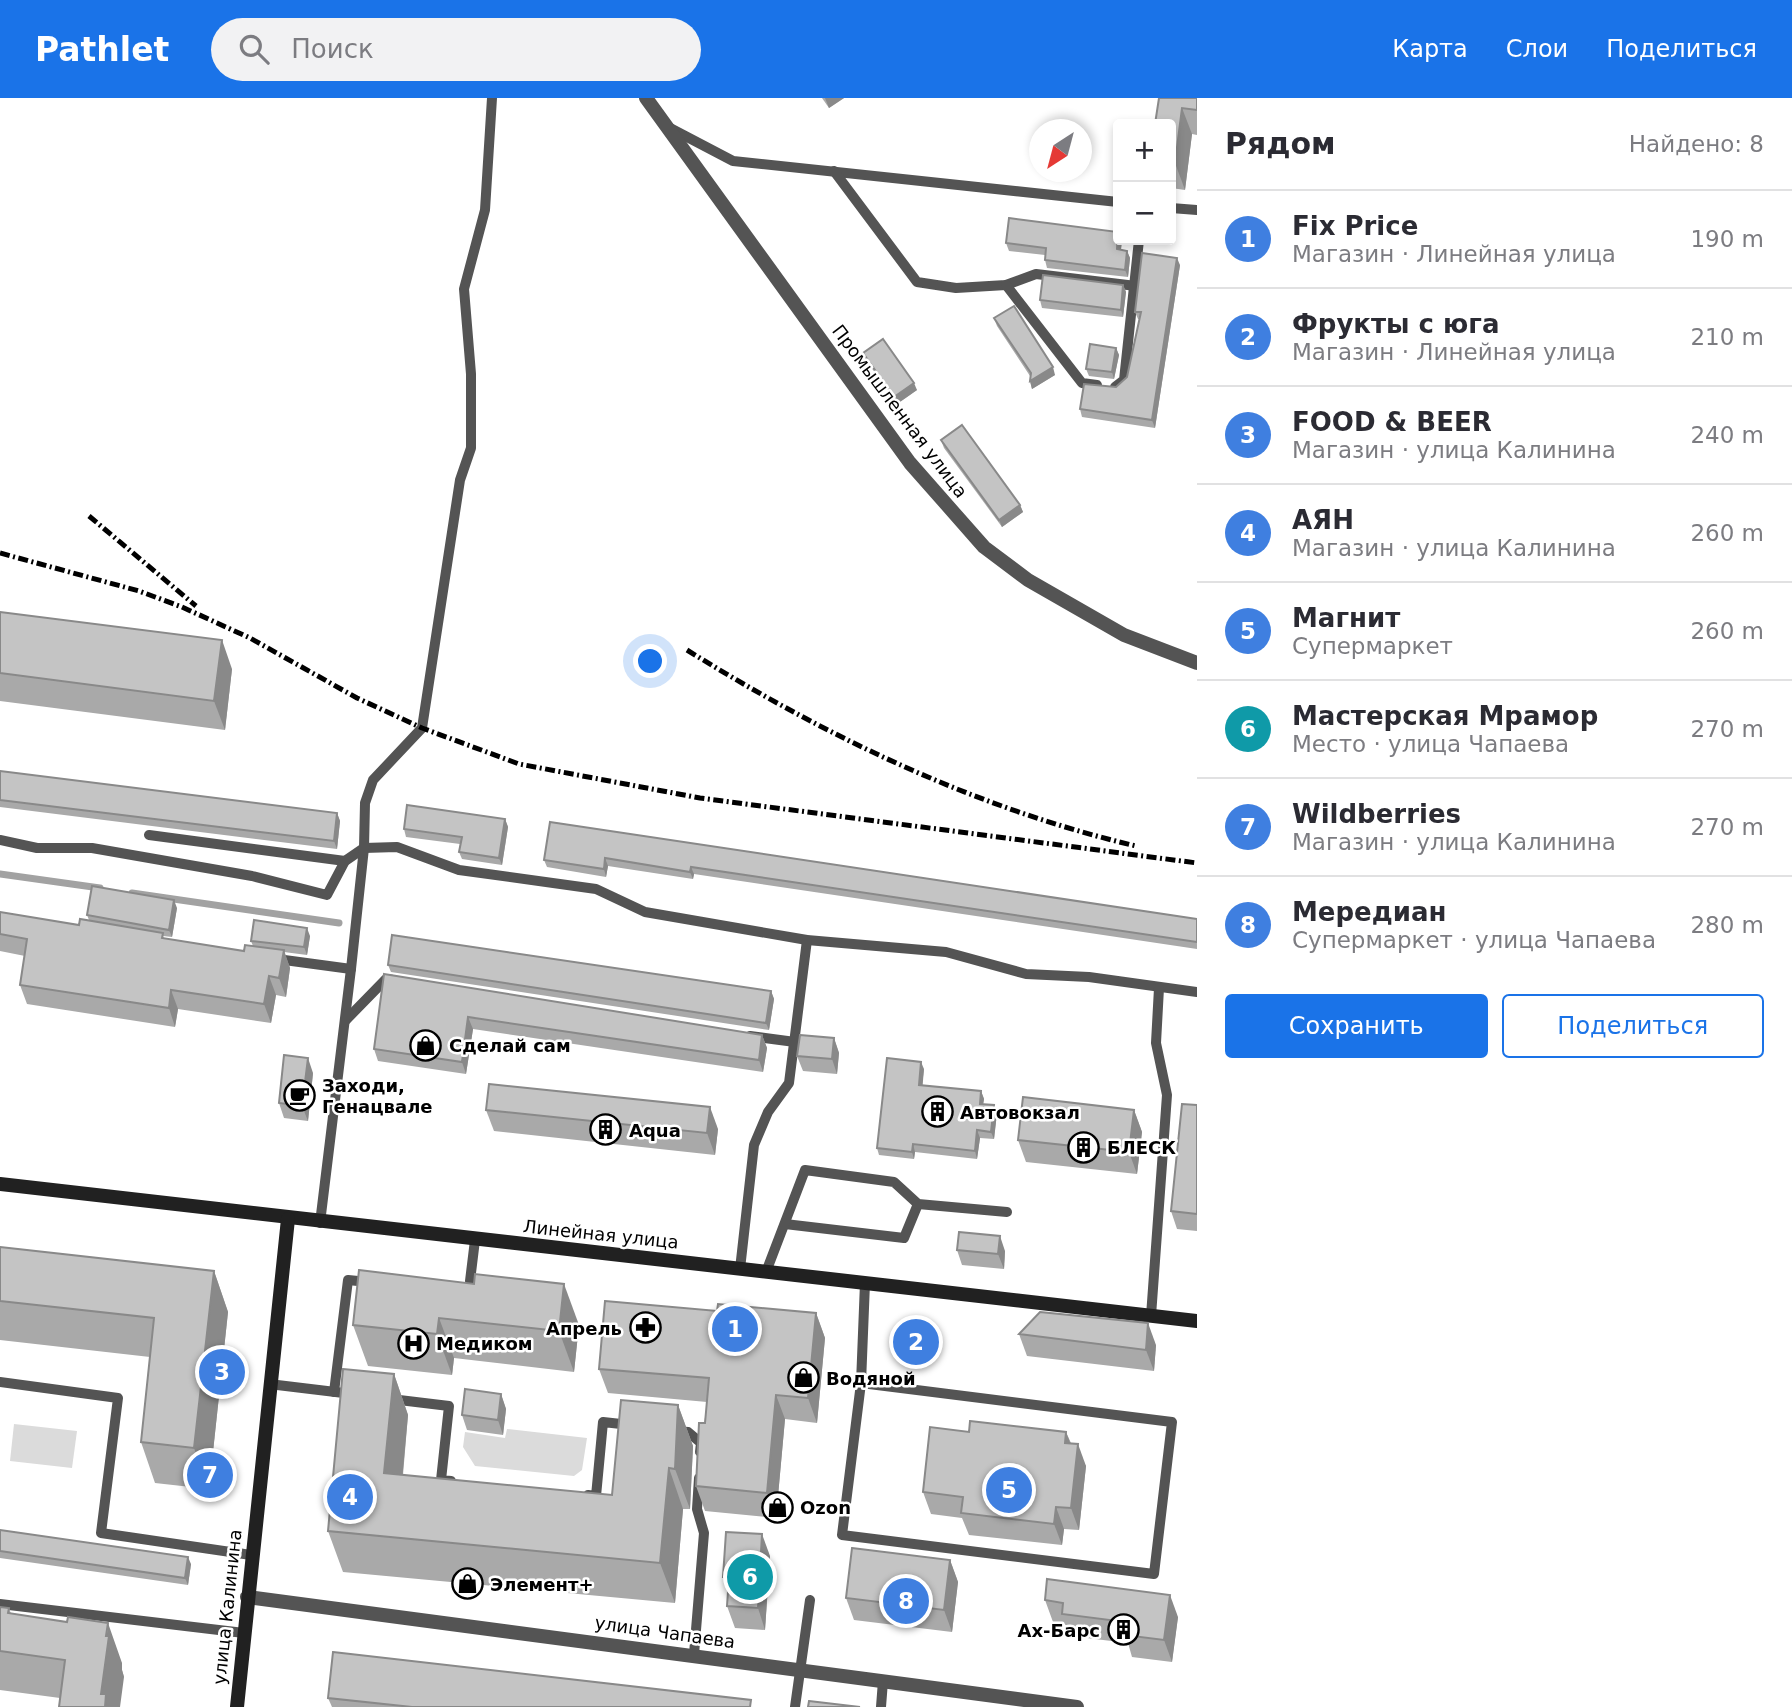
<!DOCTYPE html>
<html lang="ru">
<meta charset="utf-8">
<style>
:root{--surface:#fff;--page:#f2f2f3;--text:#2b2b33;--muted:#7c7c81;--line:#e1e1e2;--accent:#1a73e8}
body{margin:0;font-family:"DejaVu Sans",sans-serif;background:var(--page);color:var(--text)}
.controls{position:absolute;right:21px;top:21px;display:grid;overflow:hidden;border-radius:7px;box-shadow:0 4px 10px #0003}
.controls button{width:63px;height:63px;display:grid;place-items:center;padding:0;border:0;border-bottom:2px solid var(--line);background:var(--surface);color:var(--text);font:35px sans-serif}
.compass{position:absolute;left:1029px;top:21px;width:63px;height:63px;border-radius:50%;background:var(--surface);box-shadow:0 4px 10px #0003;rotate:216deg}
.you{position:absolute;left:651px;top:564px;width:24px;height:24px;margin:-18px;border:5px solid #fff;border-radius:50%;background:#1a73e8;box-shadow:0 0 0 10px #1a73e833}
.badge{display:grid;place-items:center;width:46px;height:46px;border-radius:50%;background:var(--accent);color:#fff;font-size:23px;font-weight:700}
.pin{position:absolute;translate:-50% -50%;border:4px solid #fff;box-shadow:0 2px 7px #0006}
.list{margin:0;padding:0;list-style:none}
h2{display:flex;justify-content:space-between;align-items:center;height:91px;margin:0;padding:0 28px;font-size:30px}
h2 small{font-size:23px;font-weight:400;color:var(--muted)}
.list li{display:grid;grid-template-columns:46px 1fr auto;gap:21px;align-items:center;box-sizing:border-box;height:98px;padding:0 28px;border-top:2px solid var(--line)}
.list b{display:block;font-size:26px;white-space:nowrap}
.list p{margin:0;font-size:23px;white-space:nowrap;color:var(--muted)}
.list em{font-size:23px;font-style:normal;color:var(--muted)}
.actions{display:flex;gap:14px;padding:21px 28px}
.actions a{flex:1;padding:16px 0;border:2px solid var(--accent);border-radius:7px;text-align:center;font-size:24px;color:var(--accent)}
.actions .main{background:var(--accent);color:#fff}
.icon{flex:none;width:38px;height:38px;fill:none;stroke:currentColor;stroke-width:2;stroke-linecap:round;stroke-linejoin:round}
.map{position:relative;flex:none;width:1197px;height:1609px;overflow:hidden}
header{display:flex;align-items:center;gap:42px;box-sizing:border-box;height:98px;padding:0 35px;background:var(--accent);color:#fff}
header strong{font-size:33px}
nav{display:flex;gap:38px;margin-inline-start:auto;font-size:24px}
.search{width:490px;height:63px;background:var(--page);display:flex;align-items:center;gap:18px;box-sizing:border-box;padding:0 24px;border-radius:38px;color:var(--muted);font-size:26px}
main{display:flex}
aside{flex:1;background:var(--surface)}
.map>svg:first-child{display:block}
</style>
<header>
<strong>Pathlet</strong>
<div class="search"><svg class="icon" aria-label="search" viewBox="0 0 24 24"><circle cx="10" cy="10" r="6"/><path d="M15 15l6 6"/></svg>Поиск</div>
<nav><a>Карта</a><a>Слои</a><a>Поделиться</a></nav>
</header>
<main>
<div class="map">
<svg width="1197" height="1609" viewBox="0 0 1197 1609">
<rect width="100%" height="100%" fill="#fff"/>
<g fill="#dbdbdb">
<polygon points="14,1326 77,1333 72,1370 10,1363"/>
<polygon points="507,1331 587,1340 582,1372 574,1378 475,1368 463,1349 465,1334 505,1340"/>
</g>
<g fill="none" stroke-linecap="round" stroke-linejoin="round">
<g stroke="#a2a2a2" stroke-width="7">
<polyline points="0,776 100,790"/>
<polyline points="132,795 339,825"/>
</g>
<g stroke="#545454" stroke-width="10">
<polyline points="670,30 733,63 1118,104"/>
<polyline points="834,73 917,184 956,190 1006,187 1036,176 1136,188"/>
<polyline points="1171,110 1197,112"/>
<polyline points="1006,187 1082,285 1097,287"/>
<polyline points="1115,289 1124,282 1139,142"/>
<polyline points="149,737 345,763"/>
<polyline points="0,742 37,750 92,750 252,778 327,797 345,763 364,750 397,749 459,772 596,791 645,814 807,842 946,854 1026,876 1089,879 1197,894"/>
<polyline points="277,861 351,871"/>
<polyline points="345,923 386,881 393,882"/>
<polyline points="750,938 795,944"/>
<polyline points="320,1125 351,871 364,750 365,705 373,682 422,630 460,382 471,350 471,276 464,191 485,112 492,0"/>
<polyline points="785,1126 904,1140 918,1106"/>
<polyline points="740,1171 754,1047 768,1014 789,985 807,842"/>
<polyline points="766,1174 805,1072 894,1084 918,1106 1007,1114"/>
<polyline points="470,1183 475,1142"/>
<polyline points="1151,1218 1167,997 1156,945 1159,890"/>
<polyline points="0,1284 118,1300 101,1435 251,1457"/>
<polyline points="861,1285 1172,1324 1154,1476 842,1437 861,1285 865,1185"/>
<polyline points="269,1286 352,1296"/>
<polyline points="334,1294 348,1182 368,1184"/>
<polyline points="391,1301 449,1308 441,1382 451,1383"/>
<polyline points="677,1333 688,1334 701,1345 700,1354"/>
<polyline points="588,1397 596,1398 603,1324 630,1327"/>
<polyline points="0,1506 244,1535"/>
<polyline points="694,1556 704,1435 697,1411 699,1380"/>
<polyline points="795,1609 810,1502"/>
<polyline points="881,1609 883,1583"/>
</g>
<polyline stroke="#545454" stroke-width="14" points="247,1499 1077,1609"/>
<polyline stroke="#545454" stroke-width="14" points="646,0 910,365 984,449 1028,482 1124,537 1197,565"/>
<g stroke="#212121" stroke-width="14">
<polyline points="0,1086 1197,1223"/>
<polyline points="237,1609 288,1121"/>
</g>
<g stroke="#000" stroke-width="5" stroke-dasharray="10 3.5 2 3.5" stroke-linecap="butt">
<polyline points="89,418 196,508"/>
<polyline points="0,455 139,493 182,509 250,540 357,600 422,630 519,666 700,700 1197,765"/>
<path d="M 687,552 C 827,639 975,710 1136,748"/>
</g>
</g>
<g fill="#a9a9a9">
<polygon points="822,0 844,0 829,10"/>
<polygon points="1159,0 1197,0 1197,37 1192,36 1185,92 1171,90 1171,26"/>
<polygon points="1122,142 1121,152 1127,153 1130,160 1128,179 1047,170 1045,162 1045,157 1009,153 1006,145"/>
<polygon points="1180,167 1155,330 1082,319 1080,311 1116,289 1127,279 1140,221 1138,221 1135,214"/>
<polygon points="1123,187 1126,194 1123,219 1042,210 1040,202"/>
<polygon points="994,220 1055,277 1032,291 1030,283 1030,278 997,228"/>
<polygon points="1116,250 1119,257 1114,281 1089,278 1086,271"/>
<polygon points="863,255 917,292 897,306 866,262"/>
<polygon points="941,342 1020,407 1023,414 1002,429 944,350"/>
<polygon points="0,514 232,571 225,632 0,603"/>
<polygon points="0,673 337,715 340,723 337,751 0,709"/>
<polygon points="505,721 508,729 502,767 462,761 459,754 460,746 406,739 404,731"/>
<polygon points="550,724 1197,821 1197,851 694,776 693,781 608,768 606,779 547,769 544,762"/>
<polygon points="177,810 172,839 163,838 164,840 244,853 253,848 251,843 310,838 307,857 284,854 290,870 286,899 276,897 271,925 178,911 175,929 27,906 20,887 25,858 0,853 0,814 79,827 89,822 87,817"/>
<polygon points="388,867 771,893 774,901 769,932 391,874"/>
<polygon points="384,876 762,937 767,950 763,974 473,931 466,976 378,963 374,951"/>
<polygon points="834,940 839,955 837,976 803,973 797,958"/>
<polygon points="924,971 922,987 981,993 984,1001 983,1006 997,1015 994,1041 980,1040 977,1061 915,1054 914,1061 879,1057 877,1050"/>
<polygon points="313,975 308,1023 284,1020 279,1005"/>
<polygon points="1197,1007 1197,1133 1177,1131 1171,1113"/>
<polygon points="486,1012 718,1031 715,1057 494,1033"/>
<polygon points="1134,1012 1142,1034 1137,1076 1026,1064 1018,1042"/>
<polygon points="0,1149 214,1173 228,1214 209,1391 155,1385 141,1344 150,1259 0,1242"/>
<polygon points="957,1152 1005,1153 1004,1171 962,1167"/>
<polygon points="359,1172 579,1227 574,1274 454,1260 452,1277 368,1268 353,1227"/>
<polygon points="717,1213 816,1215 825,1240 817,1325 785,1321 776,1420 705,1413 696,1388 707,1304 608,1295 599,1271"/>
<polygon points="1019,1236 1156,1247 1154,1273 1027,1258"/>
<polygon points="394,1276 408,1317 403,1377 612,1397 678,1307 693,1348 690,1411 683,1411 675,1505 343,1474 328,1433"/>
<polygon points="501,1296 506,1311 503,1337 467,1332 462,1317"/>
<polygon points="969,1334 1066,1334 1071,1345 1086,1368 1079,1432 1064,1431 1062,1447 969,1437 962,1420 931,1416 923,1394"/>
<polygon points="0,1432 191,1466 188,1487 0,1460"/>
<polygon points="770,1458 765,1532 735,1530 727,1508 728,1492 723,1479"/>
<polygon points="950,1462 958,1484 952,1534 854,1522 846,1500"/>
<polygon points="1045,1502 1178,1519 1172,1564 1132,1559 1128,1545 1070,1538 1065,1526 1053,1524"/>
<polygon points="0,1509 9,1510 11,1516 122,1565 122,1572 124,1579 60,1600 0,1592"/>
<polygon points="328,1600 754,1609 332,1609"/>
</g>
<g fill="#898989">
<polygon points="825,0 844,0 829,10"/>
<polygon points="1182,10 1192,36 1185,92 1175,65"/>
<polygon points="1118,142 1122,142 1120,159 1117,151"/>
<polygon points="1127,153 1130,160 1128,179 1125,172"/>
<polygon points="1177,160 1180,167 1155,330 1152,322"/>
<polygon points="1123,187 1126,194 1123,219 1121,212"/>
<polygon points="1116,250 1119,257 1114,281 1112,274"/>
<polygon points="1053,269 1055,277 1032,291 1030,283"/>
<polygon points="914,285 917,292 897,306 894,299"/>
<polygon points="1020,407 1023,414 1002,429 999,422"/>
<polygon points="222,542 232,571 225,632 214,603"/>
<polygon points="337,715 340,723 337,751 334,743"/>
<polygon points="505,721 508,729 502,767 499,760"/>
<polygon points="605,760 608,768 606,779 604,771"/>
<polygon points="691,769 694,776 693,781 690,774"/>
<polygon points="174,802 177,810 172,839 169,832"/>
<polygon points="307,830 310,838 307,857 304,849"/>
<polygon points="284,852 290,870 286,899 279,880"/>
<polygon points="269,878 276,897 271,925 264,906"/>
<polygon points="171,892 178,911 175,929 169,910"/>
<polygon points="771,893 774,901 769,932 766,925"/>
<polygon points="468,919 473,931 466,976 462,964"/>
<polygon points="762,937 767,950 763,974 759,962"/>
<polygon points="834,940 839,955 837,976 832,961"/>
<polygon points="308,960 313,975 308,1023 302,1008"/>
<polygon points="921,964 924,971 922,994 919,987"/>
<polygon points="981,993 984,1001 982,1014 980,1006"/>
<polygon points="994,1007 997,1015 994,1041 991,1034"/>
<polygon points="710,1009 718,1031 715,1057 707,1035"/>
<polygon points="1134,1012 1142,1034 1137,1076 1129,1054"/>
<polygon points="977,1032 980,1040 977,1061 975,1053"/>
<polygon points="913,1046 915,1054 914,1061 912,1054"/>
<polygon points="1000,1138 1005,1153 1004,1171 998,1156"/>
<polygon points="214,1173 228,1214 209,1391 194,1350"/>
<polygon points="564,1186 579,1227 574,1274 559,1233"/>
<polygon points="816,1215 825,1240 817,1325 808,1300"/>
<polygon points="439,1220 454,1260 452,1277 437,1236"/>
<polygon points="1148,1225 1156,1247 1154,1273 1146,1252"/>
<polygon points="394,1276 408,1317 399,1416 384,1375"/>
<polygon points="501,1296 506,1311 503,1337 498,1322"/>
<polygon points="776,1297 785,1321 776,1420 767,1395"/>
<polygon points="678,1307 693,1348 690,1411 675,1371"/>
<polygon points="1066,1334 1074,1355 1065,1345"/>
<polygon points="1078,1346 1086,1368 1079,1432 1071,1410"/>
<polygon points="669,1370 683,1411 675,1505 660,1465"/>
<polygon points="1056,1409 1064,1431 1062,1447 1054,1426"/>
<polygon points="762,1436 770,1458 765,1532 758,1510"/>
<polygon points="188,1459 191,1466 188,1487 185,1480"/>
<polygon points="950,1462 958,1484 952,1534 944,1512"/>
<polygon points="1170,1497 1178,1519 1172,1564 1164,1542"/>
<polygon points="108,1525 122,1565 122,1572 124,1579 120,1609 105,1609 101,1596"/>
</g>
<g fill="#c4c4c4" stroke="#898989" stroke-width="2">
<polygon points="1159,0 1197,0 1197,12 1182,10 1175,65 1171,64 1171,26 1155,26"/>
<polygon points="1009,120 1118,134 1117,151 1127,153 1125,172 1045,162 1046,150 1006,145"/>
<polygon points="1142,155 1177,160 1152,322 1080,311 1084,286 1116,289 1127,279 1141,214 1135,214"/>
<polygon points="1043,177 1123,187 1121,212 1040,202"/>
<polygon points="1014,208 1053,269 1030,283 1031,275 994,220"/>
<polygon points="883,241 914,285 894,299 863,255"/>
<polygon points="1090,246 1116,250 1112,274 1086,271"/>
<polygon points="962,327 1020,407 999,422 941,342"/>
<polygon points="0,514 222,542 214,603 0,575"/>
<polygon points="0,673 337,715 334,743 0,702"/>
<polygon points="407,707 505,721 499,760 459,754 462,739 404,731"/>
<polygon points="550,724 1197,821 1197,844 691,769 690,774 605,760 604,771 544,762"/>
<polygon points="92,788 174,802 169,832 87,817"/>
<polygon points="0,814 79,827 80,821 163,835 162,840 244,853 245,847 284,852 279,880 269,878 264,906 171,892 169,910 20,887 27,841 0,836"/>
<polygon points="254,822 307,830 304,849 251,843"/>
<polygon points="392,837 771,893 766,925 388,867"/>
<polygon points="384,876 762,937 759,962 468,919 462,964 374,951"/>
<polygon points="800,937 834,940 832,961 797,958"/>
<polygon points="284,957 308,960 302,1008 279,1005"/>
<polygon points="887,960 921,964 919,987 981,993 980,1006 994,1007 991,1034 977,1032 975,1053 913,1046 912,1054 877,1050"/>
<polygon points="489,986 710,1009 707,1035 486,1012"/>
<polygon points="1023,999 1134,1012 1129,1054 1018,1042"/>
<polygon points="1182,1006 1197,1007 1197,1116 1171,1113"/>
<polygon points="959,1134 1000,1138 998,1156 957,1152"/>
<polygon points="0,1149 214,1173 194,1350 141,1344 154,1220 0,1203"/>
<polygon points="359,1172 474,1186 475,1176 564,1186 559,1233 439,1220 437,1236 353,1227"/>
<polygon points="605,1203 717,1213 718,1206 816,1215 808,1300 776,1297 767,1395 696,1388 699,1325 705,1325 709,1280 599,1271"/>
<polygon points="1040,1214 1148,1225 1146,1252 1019,1236"/>
<polygon points="343,1271 394,1276 384,1375 612,1397 621,1302 678,1307 675,1371 669,1370 660,1465 328,1433"/>
<polygon points="465,1291 501,1296 498,1322 462,1317"/>
<polygon points="970,1323 1066,1334 1065,1345 1078,1346 1071,1410 1056,1409 1054,1426 961,1415 963,1399 923,1394 930,1329 969,1334"/>
<polygon points="0,1432 188,1459 185,1480 0,1453"/>
<polygon points="726,1434 762,1436 758,1510 727,1508 729,1479 723,1479"/>
<polygon points="852,1450 950,1462 944,1512 846,1500"/>
<polygon points="1047,1481 1170,1497 1164,1542 1124,1537 1126,1524 1062,1516 1063,1505 1045,1502"/>
<polygon points="0,1509 9,1510 8,1515 67,1524 68,1519 108,1525 106,1538 109,1538 101,1596 106,1596 105,1609 59,1609 65,1562 0,1553"/>
<polygon points="333,1554 751,1602 750,1609 412,1609 328,1600"/>
<polygon points="809,1603 860,1609 808,1609"/>
</g>
<defs>
<symbol id="shop-ring" viewBox="-11 -11 22 22"><circle r="9.5" fill="#fff" stroke="#000" stroke-width="1.5"/><path d="M-5-2.5h2.3a2.7 3.5 0 0 1 5.4 0H5L5.5 6h-11ZM-1.5-2.5h3a1.5 2.3 0 0 0-3 0Z" fill="#000"/></symbol>
<symbol id="cafe-ring" viewBox="-11 -11 22 22"><circle r="9.5" fill="#fff" stroke="#000" stroke-width="1.5"/><path d="M-5.5-4.5H6V0H3Q3 3.5 0 3.5H-2.5Q-5.5 3.5-5.5 0ZM3-3.2v2h1.7v-2ZM-6 4.5H4V6H-6Z" fill="#000"/></symbol>
<symbol id="building-ring" viewBox="-11 -11 22 22"><circle r="9.5" fill="#fff" stroke="#000" stroke-width="1.5"/><path d="M-4-6H4V6H1V3H-1V6H-4ZM-2.5-4.3h1.7v1.8h-1.7ZM.8-4.3h1.7v1.8H.8ZM-2.5-1h1.7V.8h-1.7ZM.8-1h1.7V.8H.8Z" fill="#000"/></symbol>
<symbol id="pharmacy-ring" viewBox="-11 -11 22 22"><circle r="9.5" fill="#fff" stroke="#000" stroke-width="1.5"/><path d="M-2-6h4v4h4v4h-4v4h-4v-4h-4v-4h4Z" fill="#000"/></symbol>
<symbol id="hospital-ring" viewBox="-11 -11 22 22"><circle r="9.5" fill="#fff" stroke="#000" stroke-width="1.5"/><path d="M-5-5h3v3.5h4V-5h3V5h-3V1.5h-4V5h-3Z" fill="#000"/></symbol>
</defs>
<g fill-rule="evenodd">
<use href="#shop-ring" x="408" y="930" width="35" height="35"/>
<use href="#cafe-ring" x="282" y="980" width="35" height="35"/>
<use href="#building-ring" x="920" y="996" width="35" height="35"/>
<use href="#building-ring" x="588" y="1014" width="35" height="35"/>
<use href="#building-ring" x="1066" y="1032" width="35" height="35"/>
<use href="#pharmacy-ring" x="628" y="1212" width="35" height="35"/>
<use href="#hospital-ring" x="396" y="1228" width="35" height="35"/>
<use href="#shop-ring" x="786" y="1262" width="35" height="35"/>
<use href="#shop-ring" x="760" y="1392" width="35" height="35"/>
<use href="#shop-ring" x="450" y="1468" width="35" height="35"/>
<use href="#building-ring" x="1106" y="1514" width="35" height="35"/>
</g>
<g text-anchor="middle" dominant-baseline="central" stroke-width="5" stroke-linejoin="round" paint-order="stroke">
<g font-size="18" fill="#000" stroke="#fff">
<text transform="translate(900 313) rotate(53)">Промышленная улица</text>
<text transform="translate(601 1136) rotate(6)">Линейная улица</text>
<text transform="translate(227 1509) rotate(-84)">улица Калинина</text>
<text transform="translate(665 1534) rotate(8)">улица Чапаева</text>
</g>
<g font-size="18" font-weight="bold" fill="#000" stroke="#fff" text-anchor="start">
<text x="449" y="947">Сделай сам</text>
<text x="322" y="987">Заходи,<tspan x="322" dy="21">Генацвале</tspan></text>
<text x="960" y="1014">Автовокзал</text>
<text x="629" y="1032">Aqua</text>
<text x="1107" y="1049">БЛЕСК</text>
<text x="622" y="1230" text-anchor="end">Апрель</text>
<text x="436" y="1245">Медиком</text>
<text x="826" y="1280">Водяной</text>
<text x="800" y="1409">Ozon</text>
<text x="490" y="1486">Элемент+</text>
<text x="1100" y="1532" text-anchor="end">Ах-Барс</text>
</g>
</g>
</svg>
<div class="controls">
<button>+</button>
<button>−</button>
</div>
<svg class="compass" viewBox="-18 -18 36 36"><path d="M0-13l5 13h-10z" fill="#e53935"/><path d="M0 13l5-13h-10z" fill="#7c7c81"/></svg>
<div class="you"></div>
<div class="pin badge" style="left:735px;top:1231px;background:#3f7fe0">1</div>
<div class="pin badge" style="left:916px;top:1244px;background:#3f7fe0">2</div>
<div class="pin badge" style="left:222px;top:1274px;background:#3f7fe0">3</div>
<div class="pin badge" style="left:350px;top:1399px;background:#3f7fe0">4</div>
<div class="pin badge" style="left:1009px;top:1392px;background:#3f7fe0">5</div>
<div class="pin badge" style="left:750px;top:1479px;background:#0f9aa8">6</div>
<div class="pin badge" style="left:210px;top:1377px;background:#3f7fe0">7</div>
<div class="pin badge" style="left:906px;top:1503px;background:#3f7fe0">8</div>
</div>
<aside>
<h2>Рядом<small>Найдено: 8</small></h2>
<ul class="list">
<li><span class="badge" style="background:#3f7fe0">1</span><div><b>Fix Price</b><p>Магазин · Линейная улица</p></div><em>190 m</em></li>
<li><span class="badge" style="background:#3f7fe0">2</span><div><b>Фрукты с юга</b><p>Магазин · Линейная улица</p></div><em>210 m</em></li>
<li><span class="badge" style="background:#3f7fe0">3</span><div><b>FOOD &amp; BEER</b><p>Магазин · улица Калинина</p></div><em>240 m</em></li>
<li><span class="badge" style="background:#3f7fe0">4</span><div><b>АЯН</b><p>Магазин · улица Калинина</p></div><em>260 m</em></li>
<li><span class="badge" style="background:#3f7fe0">5</span><div><b>Магнит</b><p>Супермаркет</p></div><em>260 m</em></li>
<li><span class="badge" style="background:#0f9aa8">6</span><div><b>Мастерская Мрамор</b><p>Место · улица Чапаева</p></div><em>270 m</em></li>
<li><span class="badge" style="background:#3f7fe0">7</span><div><b>Wildberries</b><p>Магазин · улица Калинина</p></div><em>270 m</em></li>
<li><span class="badge" style="background:#3f7fe0">8</span><div><b>Мередиан</b><p>Супермаркет · улица Чапаева</p></div><em>280 m</em></li>
</ul>
<div class="actions"><a class="main">Сохранить</a><a>Поделиться</a></div>
</aside>
</main>
